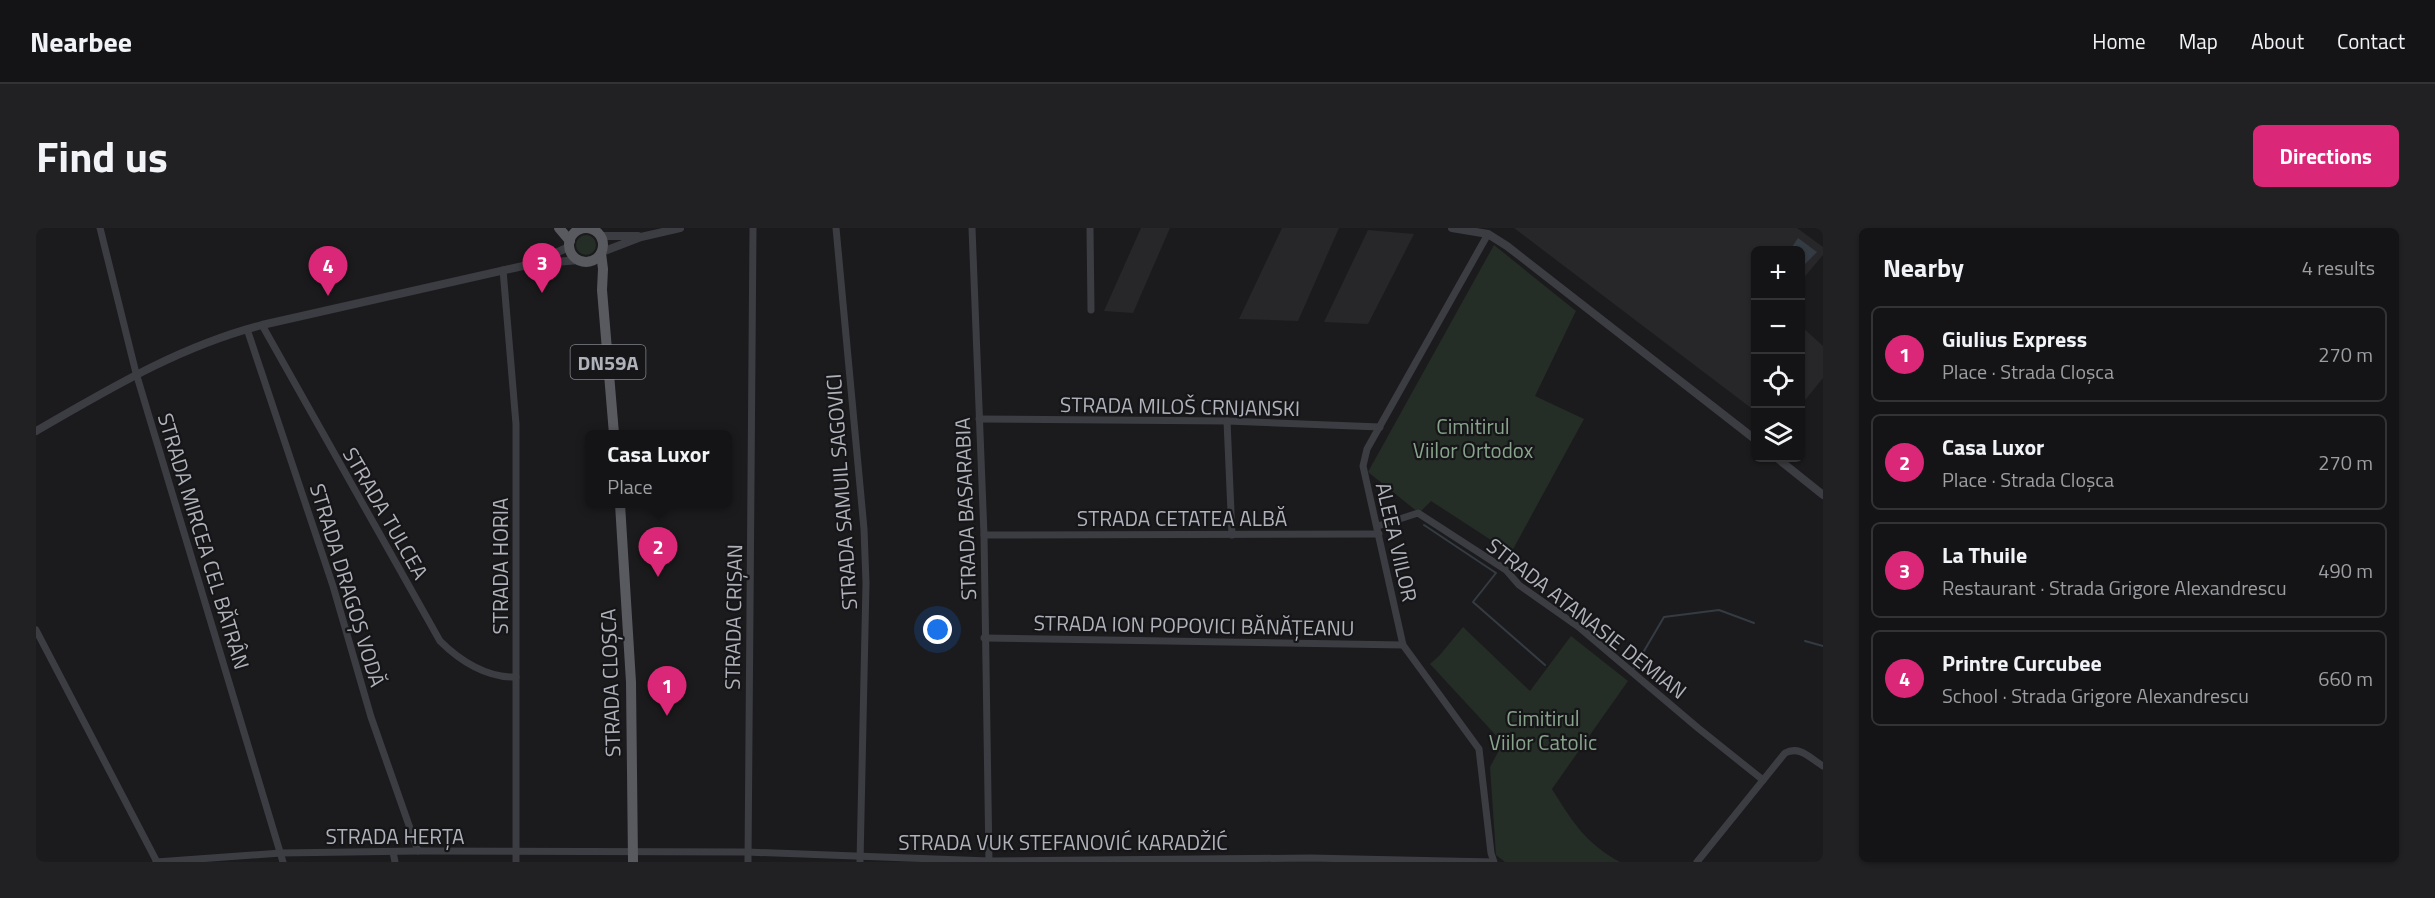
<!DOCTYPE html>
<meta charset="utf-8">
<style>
:root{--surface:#141416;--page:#212123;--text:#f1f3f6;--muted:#9d9ea1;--line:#333335;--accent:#db2777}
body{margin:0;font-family:"Titillium Web",sans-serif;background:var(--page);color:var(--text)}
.controls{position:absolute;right:18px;top:18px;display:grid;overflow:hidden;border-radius:9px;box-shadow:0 2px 4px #0004}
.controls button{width:54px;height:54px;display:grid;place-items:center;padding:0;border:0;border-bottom:2px solid var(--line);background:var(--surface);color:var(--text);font:30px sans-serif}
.you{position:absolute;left:902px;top:402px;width:21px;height:21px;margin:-15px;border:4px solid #fff;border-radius:50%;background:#1a73e8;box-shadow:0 0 0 9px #1a73e833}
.badge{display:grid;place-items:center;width:39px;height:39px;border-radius:50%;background:var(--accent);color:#fff;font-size:20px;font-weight:700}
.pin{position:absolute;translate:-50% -50px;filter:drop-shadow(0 2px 3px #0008)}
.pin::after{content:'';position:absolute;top:32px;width:21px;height:18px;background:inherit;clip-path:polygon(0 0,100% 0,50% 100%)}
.popup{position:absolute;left:549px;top:202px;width:147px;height:78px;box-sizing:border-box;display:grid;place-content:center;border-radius:9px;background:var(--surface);filter:drop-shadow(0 2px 4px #0005);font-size:20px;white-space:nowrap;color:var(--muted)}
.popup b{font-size:22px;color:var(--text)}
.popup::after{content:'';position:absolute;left:50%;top:100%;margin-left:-12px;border:12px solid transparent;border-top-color:var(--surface)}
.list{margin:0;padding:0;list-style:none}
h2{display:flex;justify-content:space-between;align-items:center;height:78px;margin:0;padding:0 24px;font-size:26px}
h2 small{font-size:20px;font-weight:400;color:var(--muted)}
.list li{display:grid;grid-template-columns:39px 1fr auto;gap:18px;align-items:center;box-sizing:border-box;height:96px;margin:0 12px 12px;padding:0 12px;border:2px solid var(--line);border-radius:9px}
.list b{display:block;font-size:22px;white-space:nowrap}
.list p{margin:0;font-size:20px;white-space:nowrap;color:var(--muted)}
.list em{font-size:20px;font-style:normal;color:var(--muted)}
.icon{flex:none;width:33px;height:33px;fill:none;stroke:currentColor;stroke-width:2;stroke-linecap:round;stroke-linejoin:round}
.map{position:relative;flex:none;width:1787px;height:634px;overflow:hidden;border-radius:9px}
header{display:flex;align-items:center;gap:36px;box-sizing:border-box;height:84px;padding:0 30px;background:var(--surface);border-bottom:2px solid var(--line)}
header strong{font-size:28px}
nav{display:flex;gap:33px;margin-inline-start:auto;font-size:21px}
.intro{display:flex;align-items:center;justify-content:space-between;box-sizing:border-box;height:144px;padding:0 36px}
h1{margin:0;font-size:42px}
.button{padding:15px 27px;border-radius:9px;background:var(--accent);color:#fff;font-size:21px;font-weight:700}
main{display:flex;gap:36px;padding:0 36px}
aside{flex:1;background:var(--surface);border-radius:9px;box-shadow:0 2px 4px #0004}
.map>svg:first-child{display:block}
</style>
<header>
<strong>Nearbee</strong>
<nav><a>Home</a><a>Map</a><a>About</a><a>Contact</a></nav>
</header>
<div class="intro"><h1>Find us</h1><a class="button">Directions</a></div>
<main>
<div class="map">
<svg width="1787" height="634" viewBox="0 0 1787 634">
<rect width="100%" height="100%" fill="#1b1b1d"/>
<g fill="#27272a">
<polygon points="1105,0 1134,0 1097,85 1068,83"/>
<polygon points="1246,0 1303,0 1262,93 1203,91"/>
<polygon points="1478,0 1761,0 1787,19 1787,27 1765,53 1764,22 1720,22 1719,183"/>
<polygon points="1332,2 1378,6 1332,96 1288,94"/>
<polygon points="1765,98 1787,118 1787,150 1765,177"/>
</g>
<g fill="#252d27">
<circle cx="550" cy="17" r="10"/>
<polygon points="1458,17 1540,83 1499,168 1548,191 1475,325 1395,273 1383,285 1332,244"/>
<rect x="459" y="292" width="11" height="13"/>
<path d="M 1427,399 L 1494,463 L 1535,408 L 1592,453 L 1516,561 C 1536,593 1549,615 1584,634 L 1469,634 L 1460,627 L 1454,539 L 1467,515 L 1394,436 L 1403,428 Z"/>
</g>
<polygon fill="#343b42" points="1762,10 1781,24 1765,40 1764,22 1754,22"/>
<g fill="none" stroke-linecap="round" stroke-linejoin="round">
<g stroke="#343b42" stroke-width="2">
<polyline points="1388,297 1460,345 1437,374 1509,437"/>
<polyline points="1769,413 1787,418"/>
<polyline points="1598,440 1628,389 1683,382 1718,395"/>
</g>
<g stroke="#3c3d42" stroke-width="7">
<polyline points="64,0 100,145 247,634"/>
<polyline points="800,0 828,301 830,355 824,634"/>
<polyline points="936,0 948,307 953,634"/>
<polyline points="1054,0 1055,82"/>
<polyline points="1452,6 1331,221 1327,238 1367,417 1443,521 1455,625 1458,634"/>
<polyline points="467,42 480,196 480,634"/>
<path d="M 226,97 L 404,413 C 424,433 451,450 480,449"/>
<polyline points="211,101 297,358 335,489 382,623"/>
<polyline points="943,191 1191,193 1344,199"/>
<polyline points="1191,193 1196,307"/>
<polyline points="1342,298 1382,285 1470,342 1483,357 1544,400 1662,500 1727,552"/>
<polyline points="948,307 1343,306"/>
<polyline points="0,402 121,634"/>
<polyline points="948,410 1367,417"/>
<polyline points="357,624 359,634"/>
<polyline points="120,634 245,625 382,623 711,624 953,633 1275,630 1457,634"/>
<polyline points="712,634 717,0"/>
<path d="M 1661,634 L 1749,525 C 1764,517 1775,531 1787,538"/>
</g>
<g stroke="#3c3d42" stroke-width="8">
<polyline points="1416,0 1452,6 1471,18 1720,212"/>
<polyline points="565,8 602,8"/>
<polyline points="566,24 605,9 644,0"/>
<polyline points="502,33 533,19"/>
<path d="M 0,203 C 73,161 144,118 226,97 L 496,36 L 543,32"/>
<polyline points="1741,230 1787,267"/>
</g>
<g stroke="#595a60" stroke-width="10">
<polyline points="523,0 534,13"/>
<circle cx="550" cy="17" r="17"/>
<polyline points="565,25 567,41 566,62 578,206"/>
<polyline points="584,276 595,454 597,634"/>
</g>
</g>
<g text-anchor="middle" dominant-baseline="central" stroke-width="4.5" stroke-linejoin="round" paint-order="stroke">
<rect fill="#161618" stroke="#81838a" stroke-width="1.5" x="534.5" y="117" width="75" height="34" rx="4.5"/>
<g font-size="20" font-weight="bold" fill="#afb2bb">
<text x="572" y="134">DN59A</text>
</g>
<g font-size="21" fill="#afb2bb" stroke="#161618">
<text transform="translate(1144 178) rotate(1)">STRADA MILOŠ CRNJANSKI</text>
<text transform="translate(805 264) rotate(-94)">STRADA SAMUIL SAGOVICI</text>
<text transform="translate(929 281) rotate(-92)">STRADA BASARABIA</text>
<text transform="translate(350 285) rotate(60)">STRADA TULCEA</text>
<text x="1146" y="290">STRADA CETATEA ALBĂ</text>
<text transform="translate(168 313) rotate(73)">STRADA MIRCEA CEL BĂTRÂN</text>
<text transform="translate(1361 314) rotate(77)">ALEEA VIILOR</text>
<text transform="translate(464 338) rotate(-90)">STRADA HORIA</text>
<text transform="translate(312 357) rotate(73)">STRADA DRAGOȘ VODĂ</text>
<text transform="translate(697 389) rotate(-89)">STRADA CRIȘAN</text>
<text transform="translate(1551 390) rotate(38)">STRADA ATANASIE DEMIAN</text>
<text transform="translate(1158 397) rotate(1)">STRADA ION POPOVICI BĂNĂȚEANU</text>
<text transform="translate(574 455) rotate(-92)">STRADA CLOȘCA</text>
<text x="359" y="608">STRADA HERȚA</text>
<text x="1027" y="614">STRADA VUK STEFANOVIĆ KARADŽIĆ</text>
</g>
<g font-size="21" fill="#88a48c" stroke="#161618">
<text x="1437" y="198">Cimitirul<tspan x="1437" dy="24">Viilor Ortodox</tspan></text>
<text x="1507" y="490">Cimitirul<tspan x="1507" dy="24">Viilor Catolic</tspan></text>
</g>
</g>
</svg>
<div class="controls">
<button>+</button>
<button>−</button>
<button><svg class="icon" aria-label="locate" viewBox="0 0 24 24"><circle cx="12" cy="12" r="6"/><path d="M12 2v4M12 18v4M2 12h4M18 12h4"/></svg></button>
<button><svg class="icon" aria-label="layers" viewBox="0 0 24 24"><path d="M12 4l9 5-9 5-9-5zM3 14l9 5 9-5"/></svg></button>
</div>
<div class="you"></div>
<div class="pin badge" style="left:631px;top:488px">1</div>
<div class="pin badge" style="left:622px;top:349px">2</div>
<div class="popup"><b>Casa Luxor</b>Place</div>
<div class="pin badge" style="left:506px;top:65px">3</div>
<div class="pin badge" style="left:292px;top:68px">4</div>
</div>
<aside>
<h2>Nearby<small>4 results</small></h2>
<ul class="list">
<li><span class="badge">1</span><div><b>Giulius Express</b><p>Place · Strada Cloșca</p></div><em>270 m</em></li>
<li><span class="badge">2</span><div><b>Casa Luxor</b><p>Place · Strada Cloșca</p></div><em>270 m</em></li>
<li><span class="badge">3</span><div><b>La Thuile</b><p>Restaurant · Strada Grigore Alexandrescu</p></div><em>490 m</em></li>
<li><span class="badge">4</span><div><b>Printre Curcubee</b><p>School · Strada Grigore Alexandrescu</p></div><em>660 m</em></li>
</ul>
</aside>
</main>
